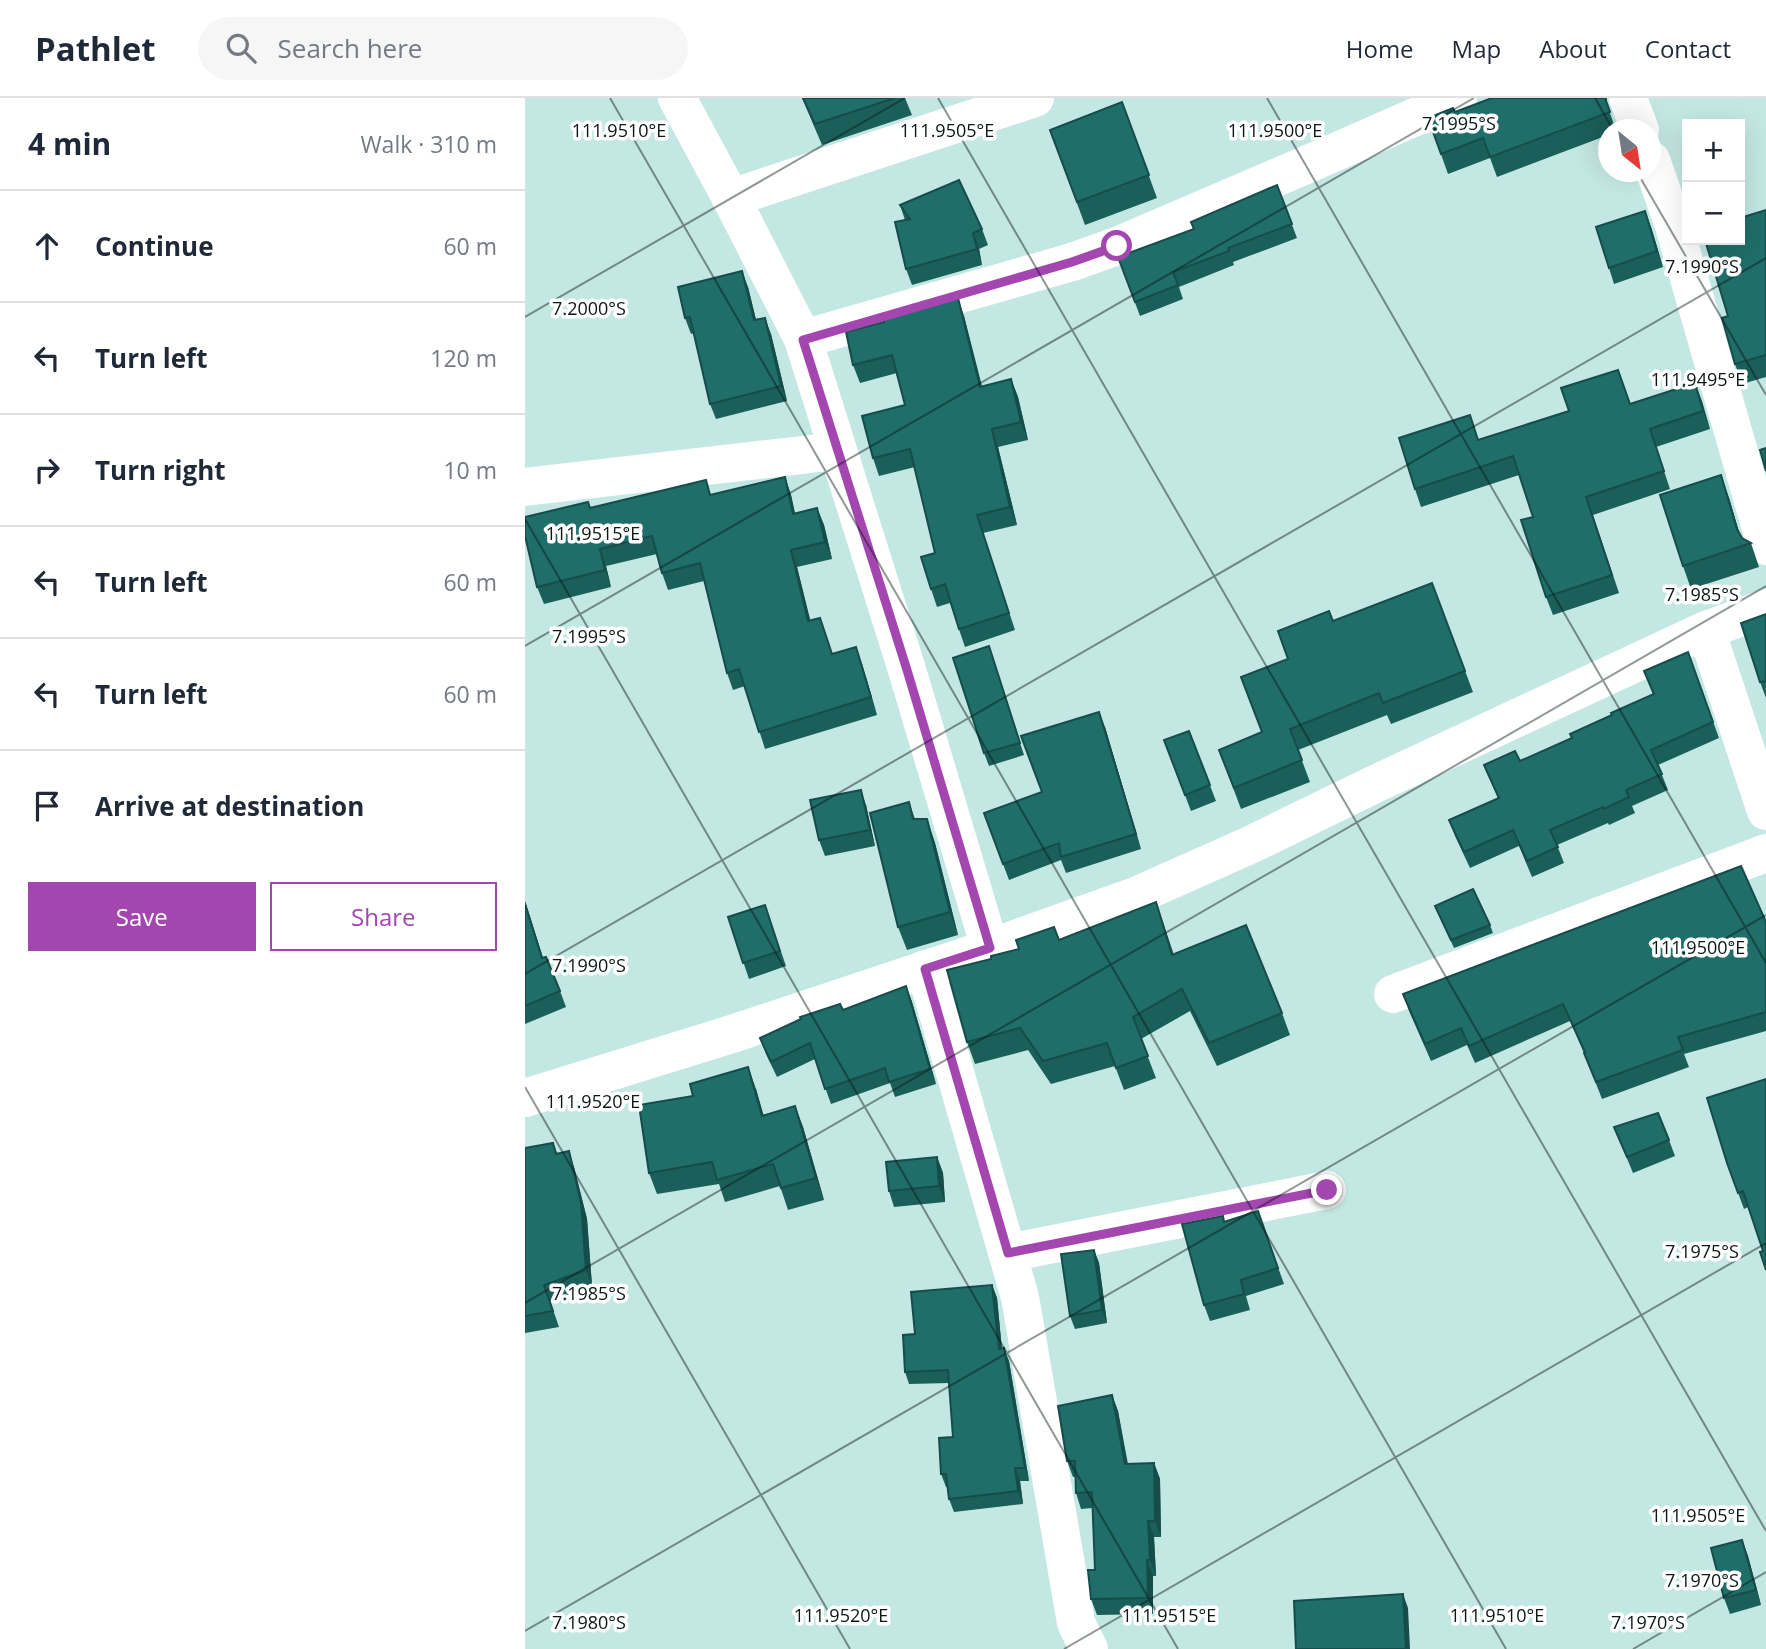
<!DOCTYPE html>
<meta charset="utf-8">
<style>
:root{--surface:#fff;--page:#f6f6f7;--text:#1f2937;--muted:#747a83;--line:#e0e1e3;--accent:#a346af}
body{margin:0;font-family:"Open Sans",sans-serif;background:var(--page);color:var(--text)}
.controls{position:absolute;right:21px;top:21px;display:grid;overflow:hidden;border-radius:0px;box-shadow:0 7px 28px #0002}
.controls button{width:63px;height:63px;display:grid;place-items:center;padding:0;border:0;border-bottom:2px solid var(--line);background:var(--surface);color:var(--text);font:35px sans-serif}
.compass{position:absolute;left:1073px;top:21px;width:63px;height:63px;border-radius:50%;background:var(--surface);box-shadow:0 7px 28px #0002;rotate:150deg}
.stop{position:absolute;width:21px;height:21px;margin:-16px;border:5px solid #a346af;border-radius:50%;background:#fff}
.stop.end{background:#a346af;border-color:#fff;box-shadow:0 2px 7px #0008}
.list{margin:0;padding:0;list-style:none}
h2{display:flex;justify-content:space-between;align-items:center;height:91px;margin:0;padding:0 28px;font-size:30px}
h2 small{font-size:23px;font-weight:400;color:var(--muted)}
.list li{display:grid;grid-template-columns:46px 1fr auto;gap:21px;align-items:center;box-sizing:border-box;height:112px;padding:0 28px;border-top:2px solid var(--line)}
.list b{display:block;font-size:26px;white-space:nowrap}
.list em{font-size:23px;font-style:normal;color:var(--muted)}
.actions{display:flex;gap:14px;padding:21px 28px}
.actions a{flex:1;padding:16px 0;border:2px solid var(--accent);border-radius:0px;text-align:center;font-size:24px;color:var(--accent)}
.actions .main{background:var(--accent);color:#fff}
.icon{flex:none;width:38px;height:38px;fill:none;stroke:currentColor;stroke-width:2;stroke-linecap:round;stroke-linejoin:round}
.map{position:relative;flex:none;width:1241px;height:1551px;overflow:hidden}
header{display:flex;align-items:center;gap:42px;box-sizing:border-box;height:98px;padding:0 35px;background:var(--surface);border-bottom:2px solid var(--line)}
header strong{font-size:33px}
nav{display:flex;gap:38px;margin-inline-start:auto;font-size:24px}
.search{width:490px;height:63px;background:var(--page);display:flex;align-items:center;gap:18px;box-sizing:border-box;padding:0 24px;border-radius:38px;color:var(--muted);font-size:26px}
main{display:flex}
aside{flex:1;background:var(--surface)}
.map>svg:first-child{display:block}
</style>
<header>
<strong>Pathlet</strong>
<div class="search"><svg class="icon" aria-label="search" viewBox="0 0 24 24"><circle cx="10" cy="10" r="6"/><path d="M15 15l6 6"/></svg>Search here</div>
<nav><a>Home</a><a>Map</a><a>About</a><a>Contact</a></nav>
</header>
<main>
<aside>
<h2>4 min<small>Walk · 310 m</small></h2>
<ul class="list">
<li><svg class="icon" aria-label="ahead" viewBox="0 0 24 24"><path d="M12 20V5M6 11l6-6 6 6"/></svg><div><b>Continue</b></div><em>60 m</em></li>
<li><svg class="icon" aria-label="left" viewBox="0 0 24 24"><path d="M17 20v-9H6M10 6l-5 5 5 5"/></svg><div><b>Turn left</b></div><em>120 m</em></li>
<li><svg class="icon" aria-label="right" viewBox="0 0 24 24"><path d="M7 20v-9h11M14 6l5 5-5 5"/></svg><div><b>Turn right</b></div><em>10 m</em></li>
<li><svg class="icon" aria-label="left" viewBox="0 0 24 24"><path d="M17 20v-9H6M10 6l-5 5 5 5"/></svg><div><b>Turn left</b></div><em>60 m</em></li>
<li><svg class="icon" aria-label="left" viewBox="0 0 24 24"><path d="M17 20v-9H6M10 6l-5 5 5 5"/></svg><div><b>Turn left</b></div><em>60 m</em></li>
<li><svg class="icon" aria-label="arrive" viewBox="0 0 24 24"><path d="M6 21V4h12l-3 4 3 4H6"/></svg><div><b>Arrive at destination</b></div></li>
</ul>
<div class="actions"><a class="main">Save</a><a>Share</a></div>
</aside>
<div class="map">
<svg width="1241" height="1551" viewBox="0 0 1241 1551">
<rect width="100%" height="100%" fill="#c3e7e3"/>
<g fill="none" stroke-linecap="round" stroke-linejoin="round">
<g stroke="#fff" stroke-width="38">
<polyline points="152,0 206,100 278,241 382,572 465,850"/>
<polyline points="1103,0 1115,32"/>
<polyline points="1126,62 1149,128 1241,448"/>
<polyline points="206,100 510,0"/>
<polyline points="278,241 547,164 592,148 790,63 933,0"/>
<polyline points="0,389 312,353"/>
<polyline points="1181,532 1241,510"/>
<polyline points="400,871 495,1199 551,1525 564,1551"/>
<polyline points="868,896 1241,755"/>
<polyline points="0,1000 210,935 465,850 608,799 725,747 848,687 1181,532 1241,713"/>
<polyline points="483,1155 802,1092"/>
</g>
</g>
<g fill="#1b5f5a">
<polygon points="277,0 380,0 387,17 297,47"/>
<polygon points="967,0 1082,0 1082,7 1091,32 1083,32 1083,37 972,79 965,60 923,76 903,20 930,14"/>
<polygon points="597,4 632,100 560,127 525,32"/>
<polygon points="752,87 772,140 708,164 709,167 654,189 658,201 615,218 593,159 669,131"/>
<polygon points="375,107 457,131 463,147 454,151 457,167 387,187 381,171 380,122"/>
<polygon points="1241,112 1241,279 1217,286 1210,266 1203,218"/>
<polygon points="1126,129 1138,169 1089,186 1084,170"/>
<polygon points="223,189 231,222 246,236 262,303 191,321 185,306 169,235 166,236 160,220"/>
<polygon points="439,218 457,288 486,281 493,299 503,342 473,349 492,427 458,435 490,532 440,549 425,505 412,509 406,491 410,455 390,369 354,378 348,360 380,307 372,275 335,285 328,267"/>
<polygon points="1170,285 1185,331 1131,349 1145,391 1068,417 1094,495 1028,517 1021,499 1008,419 994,377 896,409 890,391 954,342 1105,306"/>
<polygon points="260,379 266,397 270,416 292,410 299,427 307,461 272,469 285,523 295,520 307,556 337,566 352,617 240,651 220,588 208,592 202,575 179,483 143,492 137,475 132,456 81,468 86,489 19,506 12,489 63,404 66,410 187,397"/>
<polygon points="1204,400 1215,437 1217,440 1226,445 1234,469 1166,491 1158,468"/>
<polygon points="907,485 948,594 866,626 862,617 773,652 785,684 716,711 694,652 737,635 716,579 763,561 808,523"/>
<polygon points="1241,516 1241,600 1235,584"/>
<polygon points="1163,554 1194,640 1133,667 1143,692 1107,708 1110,715 1084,727 1083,725 1032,747 1039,765 1007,779 994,748 945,770 930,738 924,722 973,700 959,667 995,663 1047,640 1087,617 1128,596 1119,573"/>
<polygon points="468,561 499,657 464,668 459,655"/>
<polygon points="580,629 616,751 541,775 536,762 484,782 459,715 517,694"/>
<polygon points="664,633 691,703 666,713 639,642"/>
<polygon points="384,704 390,721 402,721 410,745 433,837 382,852 373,829"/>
<polygon points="341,707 350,748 300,758 294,742"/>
<polygon points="0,803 18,860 35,893 41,909 0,926"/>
<polygon points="631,804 649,857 757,915 765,937 692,968 665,913 616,941 631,980 599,992 590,968 526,986 503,952 450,966 442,944 466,861 534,842"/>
<polygon points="240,807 261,868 224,881 203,819"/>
<polygon points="910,808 965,827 968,835 929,850"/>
<polygon points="1241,824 1241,933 1159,956 1164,969 1077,1001 1059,955 1045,923 950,965 942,947 906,963 884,913 878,896"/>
<polygon points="381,888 387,904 411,986 370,999 365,985 306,1006 290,961 252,979 241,956 235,940 318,912"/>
<polygon points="1241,981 1238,1153 1223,1109 1219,1111 1208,1081"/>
<polygon points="231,991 238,1017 270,1008 278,1029 299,1102 263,1112 255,1088 200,1104 194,1086 132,1096 124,1075"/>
<polygon points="1089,1029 1144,1042 1150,1058 1108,1075"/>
<polygon points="28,1045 32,1055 49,1069 62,1121 67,1188 25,1203 34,1229 0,1235 0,1050"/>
<polygon points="412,1059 418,1075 420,1104 369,1109 364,1093"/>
<polygon points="733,1113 759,1186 721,1198 725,1212 685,1223 679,1207 700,1124"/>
<polygon points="569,1152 574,1165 582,1225 550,1231 545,1218"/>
<polygon points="467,1187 472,1200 477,1251 484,1263 504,1383 495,1383 498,1406 429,1414 424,1401 423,1389 421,1389 416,1376 428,1339 424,1285 384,1286 380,1274 390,1236"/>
<polygon points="587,1297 593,1313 603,1366 629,1365 635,1381 636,1439 629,1439 631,1478 628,1478 628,1516 572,1517 566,1501 570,1472 567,1410 556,1411 551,1395 550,1379 548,1379 542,1363"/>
<polygon points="1217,1442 1223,1458 1236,1507 1205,1516 1199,1500"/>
</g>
<g fill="#164d4a">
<polygon points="1120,113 1126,129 1138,169 1132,153"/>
<polygon points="448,135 454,151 457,167 452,151"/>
<polygon points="217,173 223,189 235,238 229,222"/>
<polygon points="433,200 439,218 461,307 455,289"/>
<polygon points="240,220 246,236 262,303 256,288"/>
<polygon points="486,281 493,299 503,342 496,324"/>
<polygon points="1170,285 1177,303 1185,331 1178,313"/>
<polygon points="467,331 473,349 492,427 485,409"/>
<polygon points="1196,377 1204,400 1218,448 1212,431"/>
<polygon points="260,379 266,397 274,433 268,416"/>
<polygon points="292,410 299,427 307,461 300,444"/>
<polygon points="75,451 81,468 86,489 80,472"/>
<polygon points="266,452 272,469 290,541 283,523"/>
<polygon points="331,549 337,566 352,617 346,599"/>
<polygon points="574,614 580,629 616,751 611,736"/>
<polygon points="336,692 341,707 350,748 345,732"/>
<polygon points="402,721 410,745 433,837 425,814"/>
<polygon points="0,803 23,876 0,806"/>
<polygon points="631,804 639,827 655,880 647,857"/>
<polygon points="381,888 387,904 411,986 405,971"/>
<polygon points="223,969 231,991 245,1039 237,1018"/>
<polygon points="270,1008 278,1029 299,1102 291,1080"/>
<polygon points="44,1053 49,1069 62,1121 67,1188 61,1172"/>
<polygon points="412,1059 418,1075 420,1104 414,1088"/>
<polygon points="569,1152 574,1165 582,1225 577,1212"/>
<polygon points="467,1187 472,1200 478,1264 474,1251"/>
<polygon points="479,1250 484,1263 504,1383 500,1370"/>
<polygon points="587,1297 593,1313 605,1382 600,1366"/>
<polygon points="629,1365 635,1381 636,1439 630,1423"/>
<polygon points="490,1370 495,1383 498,1406 493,1393"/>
<polygon points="623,1423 629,1439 631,1478 625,1462"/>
<polygon points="1217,1442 1223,1458 1236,1507 1231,1492"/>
<polygon points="622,1462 628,1478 628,1516 623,1500"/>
<polygon points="878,1496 883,1510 885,1551 881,1551"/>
</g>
<g fill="#1f6e69" stroke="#164d4a" stroke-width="2">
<polygon points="278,0 370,0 290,26"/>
<polygon points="967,0 1080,0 1085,14 965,59 958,40 916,56 903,20 928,10 930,14"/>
<polygon points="597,4 624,77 552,104 525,32"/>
<polygon points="434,82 457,131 448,135 452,151 381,171 370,124 385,121 375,107"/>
<polygon points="752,87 767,126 703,150 704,153 648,174 653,187 610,204 593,159 669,131 666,124"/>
<polygon points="1241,112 1241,257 1210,266 1197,220 1203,218 1180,142 1215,142 1215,120"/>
<polygon points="1120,113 1132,153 1084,170 1071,129"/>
<polygon points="217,173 229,222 240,220 256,288 185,306 165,219 160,220 153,189"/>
<polygon points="433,200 455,289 486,281 496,324 467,331 485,409 452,417 484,515 434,531 420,486 406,491 396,459 410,455 385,351 348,360 337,318 380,307 367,257 328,267 321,234 359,224 358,221"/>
<polygon points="1093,272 1105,306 1170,285 1178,313 1125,331 1139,373 1061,399 1087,477 1021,499 996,422 1008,419 988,358 890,391 874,340 945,317 953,342 1044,313 1036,290"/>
<polygon points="1241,350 1241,373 1235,352"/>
<polygon points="1196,377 1212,431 1217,440 1226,445 1158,468 1135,397"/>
<polygon points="260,379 268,416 292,410 300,444 266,452 283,523 295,520 307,556 331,549 346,599 234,634 214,571 202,575 175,465 137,475 127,438 75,451 80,472 12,489 0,438 0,419 63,404 65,410 181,382 185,397"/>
<polygon points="907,485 940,573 858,605 854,595 765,631 777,662 709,690 694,652 737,634 716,579 763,561 753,533 804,513 808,523"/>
<polygon points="1241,516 1241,583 1235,584 1216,525"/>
<polygon points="464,548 495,645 459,655 428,560"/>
<polygon points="1163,554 1188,624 1126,652 1137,676 1101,692 1104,699 1079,711 1078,709 1025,732 1033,749 1002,763 988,732 939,754 924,722 974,700 959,667 990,653 995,663 1047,640 1045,636 1087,617 1086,615 1129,596 1119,573"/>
<polygon points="574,614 611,736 536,759 534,745 478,766 459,715 517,694 496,638"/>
<polygon points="664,633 685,687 660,697 639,642"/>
<polygon points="336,692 345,732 294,742 285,702"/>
<polygon points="384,704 388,721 402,721 425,814 373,829 345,715"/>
<polygon points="1216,768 1241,824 1241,914 1153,939 1158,952 1071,984 1059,955 1060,954 1038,906 944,948 936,930 900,946 878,896"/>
<polygon points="948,791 965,827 926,842 910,808"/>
<polygon points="631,804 647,857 721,827 757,915 684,945 657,891 608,919 623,958 591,970 582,945 518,963 495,930 442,944 422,872 466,861 466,858 494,851 491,842 529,829 534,842"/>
<polygon points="0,806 17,860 21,859 35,893 0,908"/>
<polygon points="240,807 255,853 218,865 203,819"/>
<polygon points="381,888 405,971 364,984 360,970 300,991 285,945 246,964 235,940 276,921 275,919 315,906 318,912"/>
<polygon points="223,969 237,1018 270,1008 291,1080 256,1090 248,1066 192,1082 187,1064 124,1075 114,1007 168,998 165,986"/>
<polygon points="1241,981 1241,1172 1235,1154 1238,1153 1218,1093 1213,1095 1202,1065 1182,1000"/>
<polygon points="1133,1015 1144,1042 1102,1059 1089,1029"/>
<polygon points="28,1045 31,1056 44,1053 56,1105 61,1172 19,1187 28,1213 0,1218 0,1050"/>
<polygon points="412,1059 414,1088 364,1093 361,1064"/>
<polygon points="733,1113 753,1170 716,1182 719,1196 679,1207 657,1126 698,1118 699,1124"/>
<polygon points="569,1152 577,1212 545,1218 536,1156"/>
<polygon points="467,1187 474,1251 479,1250 500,1370 490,1370 493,1393 424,1401 421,1376 416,1376 414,1340 428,1339 423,1272 380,1274 378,1237 390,1236 386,1194"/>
<polygon points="587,1297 600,1366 629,1365 630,1423 623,1423 625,1462 622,1462 623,1500 566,1501 563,1472 570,1472 567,1394 551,1395 550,1363 542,1363 533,1308"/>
<polygon points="1217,1442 1231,1492 1199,1500 1186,1450"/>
<polygon points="878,1496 881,1551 771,1551 769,1503"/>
</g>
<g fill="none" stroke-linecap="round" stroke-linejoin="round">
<polyline stroke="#a346af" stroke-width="9" points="592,148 547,164 278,242 382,572 465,850 400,871 483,1155 802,1092"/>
</g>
<path fill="none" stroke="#0a1716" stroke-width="2" stroke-opacity="0.45" d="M 85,0 L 981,1551M 413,0 L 1241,1433M 742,0 L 1241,865M 1070,0 L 1088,32M 1112,74 L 1241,297M 0,219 L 380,0M 0,421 L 653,1551M 0,548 L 949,0M 0,876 L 1241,160M 0,989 L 325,1551M 0,1205 L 1241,488M 0,1533 L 1241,817M 539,1551 L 1241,1145M 1108,1551 L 1241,1474"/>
<g font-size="18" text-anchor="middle" fill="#0a1716" stroke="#fff" stroke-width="7" stroke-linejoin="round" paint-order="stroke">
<text x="934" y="32">7.1995°S</text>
<text x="94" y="39">111.9510°E</text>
<text x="422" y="39">111.9505°E</text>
<text x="750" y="39">111.9500°E</text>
<text x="1177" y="175">7.1990°S</text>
<text x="64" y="217">7.2000°S</text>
<text x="1173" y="288">111.9495°E</text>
<text x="68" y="442">111.9515°E</text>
<text x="1177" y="503">7.1985°S</text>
<text x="64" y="545">7.1995°S</text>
<text x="1173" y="856">111.9500°E</text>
<text x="64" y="874">7.1990°S</text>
<text x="68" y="1010">111.9520°E</text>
<text x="1177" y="1160">7.1975°S</text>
<text x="64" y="1202">7.1985°S</text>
<text x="1173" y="1424">111.9505°E</text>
<text x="1177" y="1489">7.1970°S</text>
<text x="316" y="1524">111.9520°E</text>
<text x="644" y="1524">111.9515°E</text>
<text x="972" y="1524">111.9510°E</text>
<text x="64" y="1531">7.1980°S</text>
<text x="1123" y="1531">7.1970°S</text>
</g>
</svg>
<div class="controls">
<button>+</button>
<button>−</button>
</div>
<svg class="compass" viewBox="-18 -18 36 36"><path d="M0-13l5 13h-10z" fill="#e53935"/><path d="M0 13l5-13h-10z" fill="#747a83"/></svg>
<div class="stop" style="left:592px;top:148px"></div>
<div class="stop end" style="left:802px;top:1092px"></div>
</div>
</main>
